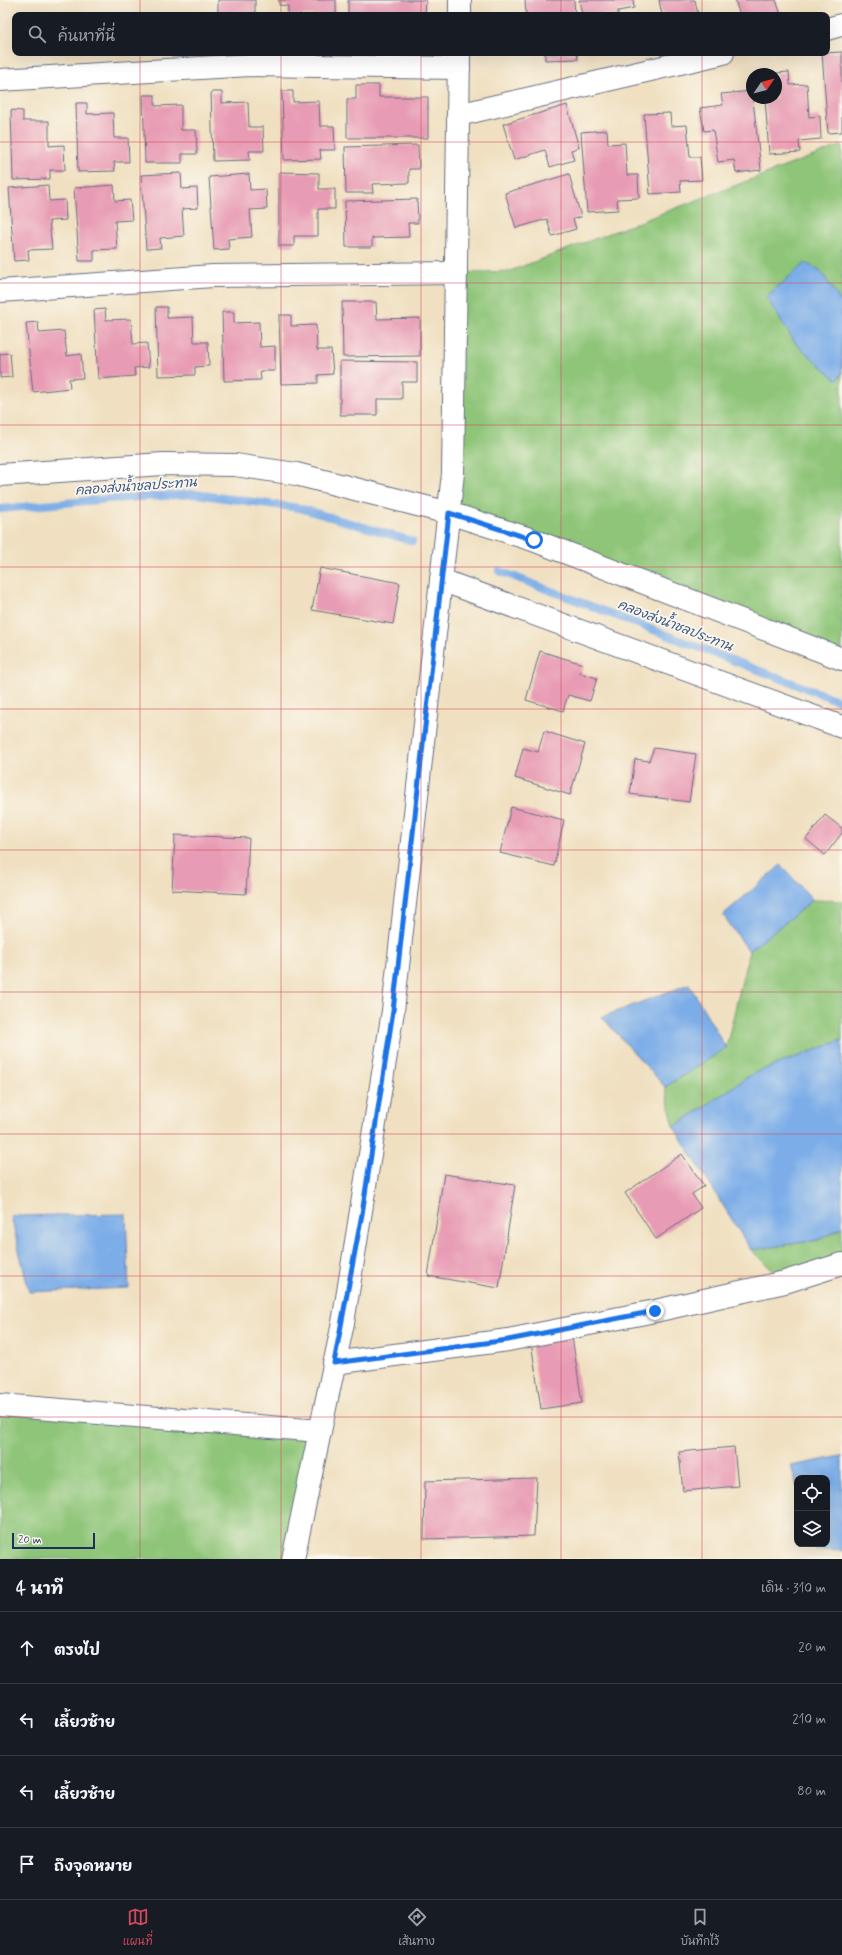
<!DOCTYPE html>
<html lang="th">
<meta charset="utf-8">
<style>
:root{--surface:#171b24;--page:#242831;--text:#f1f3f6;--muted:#9ea1a6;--line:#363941;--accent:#d1495b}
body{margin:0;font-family:Mynerve,"Playpen Sans Thai",sans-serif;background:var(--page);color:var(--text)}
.controls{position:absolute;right:12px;bottom:12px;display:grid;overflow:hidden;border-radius:8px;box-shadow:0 4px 16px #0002}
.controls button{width:36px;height:36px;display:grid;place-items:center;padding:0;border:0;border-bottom:1px solid var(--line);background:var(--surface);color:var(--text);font:20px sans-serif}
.compass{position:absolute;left:746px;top:68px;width:36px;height:36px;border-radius:50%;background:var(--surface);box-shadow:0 4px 16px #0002;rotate:55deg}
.scale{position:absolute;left:12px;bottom:10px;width:83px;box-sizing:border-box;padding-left:4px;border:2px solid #1b2f5e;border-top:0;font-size:11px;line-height:14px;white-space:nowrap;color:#1b2f5e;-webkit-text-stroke:3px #fbf7ec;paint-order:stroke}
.stop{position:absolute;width:12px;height:12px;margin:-9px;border:3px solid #1a73e8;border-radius:50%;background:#fff}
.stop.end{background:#1a73e8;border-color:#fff;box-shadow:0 1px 4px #0008}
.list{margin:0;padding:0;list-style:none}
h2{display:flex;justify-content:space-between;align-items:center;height:52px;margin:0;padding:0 16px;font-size:17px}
h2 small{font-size:13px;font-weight:400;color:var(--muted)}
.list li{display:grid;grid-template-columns:26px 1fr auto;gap:12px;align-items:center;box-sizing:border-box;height:72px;padding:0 16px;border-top:1px solid var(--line)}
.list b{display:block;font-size:15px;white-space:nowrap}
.list em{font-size:13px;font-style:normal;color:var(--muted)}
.icon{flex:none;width:22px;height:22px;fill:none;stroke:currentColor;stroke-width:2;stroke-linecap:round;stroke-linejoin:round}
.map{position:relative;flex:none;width:842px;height:1559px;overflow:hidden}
.search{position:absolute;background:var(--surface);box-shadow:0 4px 16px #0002;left:12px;right:12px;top:12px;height:44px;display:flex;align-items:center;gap:10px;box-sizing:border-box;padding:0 14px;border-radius:8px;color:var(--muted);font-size:15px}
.sheet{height:340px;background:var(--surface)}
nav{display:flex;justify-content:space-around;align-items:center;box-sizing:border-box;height:56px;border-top:1px solid var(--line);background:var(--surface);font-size:11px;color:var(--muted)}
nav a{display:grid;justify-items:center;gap:2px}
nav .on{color:var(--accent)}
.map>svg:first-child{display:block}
</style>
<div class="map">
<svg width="842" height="1559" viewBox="0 0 842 1559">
<rect width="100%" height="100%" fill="#fbf7ec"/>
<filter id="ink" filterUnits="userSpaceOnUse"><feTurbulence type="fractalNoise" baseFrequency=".025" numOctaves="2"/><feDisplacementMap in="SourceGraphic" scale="8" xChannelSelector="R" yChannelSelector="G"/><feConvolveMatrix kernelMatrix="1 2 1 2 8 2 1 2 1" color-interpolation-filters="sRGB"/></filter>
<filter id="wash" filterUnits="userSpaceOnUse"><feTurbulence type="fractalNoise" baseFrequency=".012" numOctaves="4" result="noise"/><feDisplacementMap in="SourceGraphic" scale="16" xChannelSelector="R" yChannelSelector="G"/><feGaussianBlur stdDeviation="0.9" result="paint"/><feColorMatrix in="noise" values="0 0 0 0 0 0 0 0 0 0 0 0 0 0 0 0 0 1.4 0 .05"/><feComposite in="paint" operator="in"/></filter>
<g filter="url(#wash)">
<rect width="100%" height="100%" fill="#f0e0c1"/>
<g fill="#8ec578" stroke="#547a6b">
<polygon points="842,145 842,658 449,513 456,273 510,271"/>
<polygon points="813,900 842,901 842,1040 754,1073 674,1127 665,1087 726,1048 749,951"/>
<polygon points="842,1228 842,1264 785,1282 751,1250 818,1240"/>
<polygon points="0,1405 320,1431 296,1559 0,1559"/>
</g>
<g fill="#7cade8" stroke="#4c6ea3">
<polygon points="805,263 820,270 842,303 842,373 837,380 796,344 766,297"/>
<polygon points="781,865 813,900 749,951 723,915"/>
<polygon points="689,984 726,1048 665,1087 602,1017"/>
<polygon points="842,1040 842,1228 818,1240 751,1250 674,1127 754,1073"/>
<polygon points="126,1214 129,1288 29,1292 11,1216"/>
<polygon points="842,1456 842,1551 816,1550 814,1544 827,1544 827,1478 797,1478 797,1487 791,1466"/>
</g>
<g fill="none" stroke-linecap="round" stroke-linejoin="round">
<g stroke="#7cade8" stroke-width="8">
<polyline points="0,509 108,499 195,494 299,508 412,541"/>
<polyline points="499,571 842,702"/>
</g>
</g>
<g id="blocks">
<g fill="#e89bb4">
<rect x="218" y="0" width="37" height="15"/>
<polygon points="279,0 336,0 336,15 288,15 288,6 279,5"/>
<polygon points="348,0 426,0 425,15 348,15"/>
<polygon points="525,0 574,0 575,15 526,15"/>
<polygon points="579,0 633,0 634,8 618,11 618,15 582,15"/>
<polygon points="659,0 695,0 698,15 662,15"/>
<polygon points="735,0 776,0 781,15 740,15"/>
<polygon points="842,52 842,132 828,133 822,53"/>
<polygon points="545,53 577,53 578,59 545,60"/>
<polygon points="789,72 790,85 807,84 809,117 820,116 821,139 799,141 800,152 769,154 765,98 776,98 776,73"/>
<polygon points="356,85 379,85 379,97 428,97 428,138 347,138 347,99 356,99"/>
<polygon points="282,91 293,91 293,102 319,101 320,126 334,126 335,150 320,150 321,159 284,160"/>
<polygon points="752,91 761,170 736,173 734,160 718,162 713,130 704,131 700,108 723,105 721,94"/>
<polygon points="211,92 222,92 222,103 248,102 249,127 263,127 264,151 249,151 250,160 213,161"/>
<polygon points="143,95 155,95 155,106 181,105 181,130 196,130 197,154 182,154 182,163 145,163"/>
<polygon points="76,103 87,103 87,114 113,113 114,138 128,138 129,162 114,162 115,171 78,172"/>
<polygon points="567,105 579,148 571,150 574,160 550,167 545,150 514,160 503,124"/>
<polygon points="11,110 23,111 23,121 49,121 49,146 64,145 65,170 50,170 50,179 13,180"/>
<polygon points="670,113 671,126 687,125 690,157 700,157 702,180 680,181 681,192 650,194 644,114"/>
<polygon points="607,130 608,144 625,143 627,175 638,175 639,198 617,199 618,210 587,212 581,132"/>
<polygon points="418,145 419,169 409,169 409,183 372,184 373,193 346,193 345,147"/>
<polygon points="279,172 319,173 319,189 335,189 335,209 318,209 318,236 294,236 294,246 279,246"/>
<polygon points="181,173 182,189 197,188 198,208 182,209 184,236 160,238 161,248 146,249 141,175"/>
<polygon points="249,174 250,190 266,189 267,209 250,210 252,237 228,239 229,249 214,250 209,177"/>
<polygon points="569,174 581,217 573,219 576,229 552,236 547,219 516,228 505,193"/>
<polygon points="48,185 49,201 65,200 66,220 49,221 52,249 28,250 29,260 14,261 9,188"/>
<polygon points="114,185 115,201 130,200 132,220 115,221 117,249 94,250 94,261 79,261 74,188"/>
<polygon points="417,199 418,223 408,223 409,237 372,238 372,247 346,247 345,201"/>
<polygon points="342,302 376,302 377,319 420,318 420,356 343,357"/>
<polygon points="156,307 167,307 167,318 193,317 194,342 208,342 209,366 195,367 195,375 158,376"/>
<polygon points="105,309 106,320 131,319 133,344 147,343 149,367 134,368 135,376 98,379 94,310"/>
<polygon points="222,312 234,312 234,323 259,322 260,347 275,346 275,371 260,371 261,380 224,381"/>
<polygon points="279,315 291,315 291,326 316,325 317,350 331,350 333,374 318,375 318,383 281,384"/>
<polygon points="38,322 39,333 64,331 67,356 81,354 83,378 69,379 70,388 33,392 26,323"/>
<polygon points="10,353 12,377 0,378 0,354"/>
<polygon points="340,361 417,362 417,382 402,382 402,399 377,399 377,415 340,415"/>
<polygon points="320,568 400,583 393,624 312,610"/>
<polygon points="540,651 583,664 580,673 597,678 590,701 568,695 563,711 526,700"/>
<polygon points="544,731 585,744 570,795 515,778 523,748 538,752"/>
<polygon points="654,748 696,754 689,802 630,794 635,759 649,761"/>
<polygon points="511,807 564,820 554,866 500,853"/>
<polygon points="825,815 842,828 842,833 825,855 806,839"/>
<polygon points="175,835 249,838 246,894 172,890"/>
<polygon points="682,1154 704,1186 692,1194 701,1208 656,1239 625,1193"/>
<polygon points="444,1174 515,1185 499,1288 428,1276"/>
<polygon points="572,1336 582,1403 541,1409 531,1342"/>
<polygon points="734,1447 738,1486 683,1491 679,1452"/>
<polygon points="537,1478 534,1536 424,1539 425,1481"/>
</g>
</g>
</g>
<g filter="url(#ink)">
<use href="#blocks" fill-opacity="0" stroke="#666d81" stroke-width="1"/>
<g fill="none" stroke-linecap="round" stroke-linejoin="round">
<defs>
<g id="minor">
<polyline points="460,15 460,0"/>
<polyline points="827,29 841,25"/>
<polyline points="0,80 250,65 459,68"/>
<polyline points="458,115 723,53"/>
<polyline points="0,291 213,276 456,273"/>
<polyline points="0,475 163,464 235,465 296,474 449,513 533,540 842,659"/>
<polyline points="441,580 842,727"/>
<polyline points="334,1363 508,1340 655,1311 785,1282 842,1264"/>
<polyline points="0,1405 320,1431"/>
<polyline points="293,1559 343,1323 393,1011 453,473 459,53"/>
</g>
</defs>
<use href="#minor" stroke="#666d81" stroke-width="24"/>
<use href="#minor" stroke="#fff" stroke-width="22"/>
</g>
</g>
<g fill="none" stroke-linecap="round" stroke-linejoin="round" filter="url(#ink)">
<polyline stroke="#1a73e8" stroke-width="5" points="534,540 449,513 393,1011 362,1214 334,1363 508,1340 655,1311"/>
</g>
<path fill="none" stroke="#d1495b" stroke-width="1" stroke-opacity="0.55" d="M 140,0 L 140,15M 281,0 L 281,15M 421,0 L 421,15M 561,0 L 561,15M 702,0 L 702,15M 140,53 L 140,1559M 281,53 L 281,1559M 421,53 L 421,1559M 561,53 L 561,1559M 702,53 L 702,1559M 0,142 L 842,142M 0,283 L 842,283M 0,425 L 842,425M 0,567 L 842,567M 0,709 L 842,709M 0,850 L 842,850M 0,992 L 842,992M 0,1134 L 842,1134M 0,1276 L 842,1276M 0,1417 L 842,1417"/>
<g text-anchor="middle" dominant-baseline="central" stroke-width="3.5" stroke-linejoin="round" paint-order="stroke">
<g font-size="13" font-style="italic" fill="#385587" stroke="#fbf7ec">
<text transform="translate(136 487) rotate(-4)">คลองส่งน้ำชลประทาน</text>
<text transform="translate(675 626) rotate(21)">คลองส่งน้ำชลประทาน</text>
</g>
</g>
</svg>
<div class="controls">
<button><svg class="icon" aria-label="locate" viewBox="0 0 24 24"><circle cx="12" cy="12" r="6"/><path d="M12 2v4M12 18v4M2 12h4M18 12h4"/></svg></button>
<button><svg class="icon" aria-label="layers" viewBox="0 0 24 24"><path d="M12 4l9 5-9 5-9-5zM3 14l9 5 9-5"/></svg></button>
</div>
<svg class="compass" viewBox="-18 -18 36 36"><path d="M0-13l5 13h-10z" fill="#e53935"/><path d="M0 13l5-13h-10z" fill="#9ea1a6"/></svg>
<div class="scale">20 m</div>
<div class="stop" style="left:534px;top:540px"></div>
<div class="stop end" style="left:655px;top:1311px"></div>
<div class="search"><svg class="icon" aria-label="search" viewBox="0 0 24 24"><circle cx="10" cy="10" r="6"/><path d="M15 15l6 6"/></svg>ค้นหาที่นี่</div>
</div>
<section class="sheet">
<h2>4 นาที<small>เดิน · 310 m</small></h2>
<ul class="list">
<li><svg class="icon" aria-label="ahead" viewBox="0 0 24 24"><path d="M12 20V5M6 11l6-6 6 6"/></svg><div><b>ตรงไป</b></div><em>20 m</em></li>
<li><svg class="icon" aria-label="left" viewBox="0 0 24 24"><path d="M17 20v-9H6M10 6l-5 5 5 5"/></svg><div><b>เลี้ยวซ้าย</b></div><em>210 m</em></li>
<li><svg class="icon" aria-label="left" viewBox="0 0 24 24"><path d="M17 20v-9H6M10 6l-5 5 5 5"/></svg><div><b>เลี้ยวซ้าย</b></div><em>80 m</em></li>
<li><svg class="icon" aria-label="arrive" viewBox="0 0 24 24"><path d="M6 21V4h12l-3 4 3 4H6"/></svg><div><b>ถึงจุดหมาย</b></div></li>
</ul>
</section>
<nav>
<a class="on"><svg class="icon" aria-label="map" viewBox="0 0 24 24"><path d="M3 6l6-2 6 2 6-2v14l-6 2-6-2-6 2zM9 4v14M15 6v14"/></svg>แผนที่</a>
<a><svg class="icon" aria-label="directions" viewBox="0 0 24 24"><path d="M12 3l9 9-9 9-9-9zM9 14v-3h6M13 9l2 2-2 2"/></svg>เส้นทาง</a>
<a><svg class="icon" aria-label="saved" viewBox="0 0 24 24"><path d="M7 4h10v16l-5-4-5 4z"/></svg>บันทึกไว้</a>
</nav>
